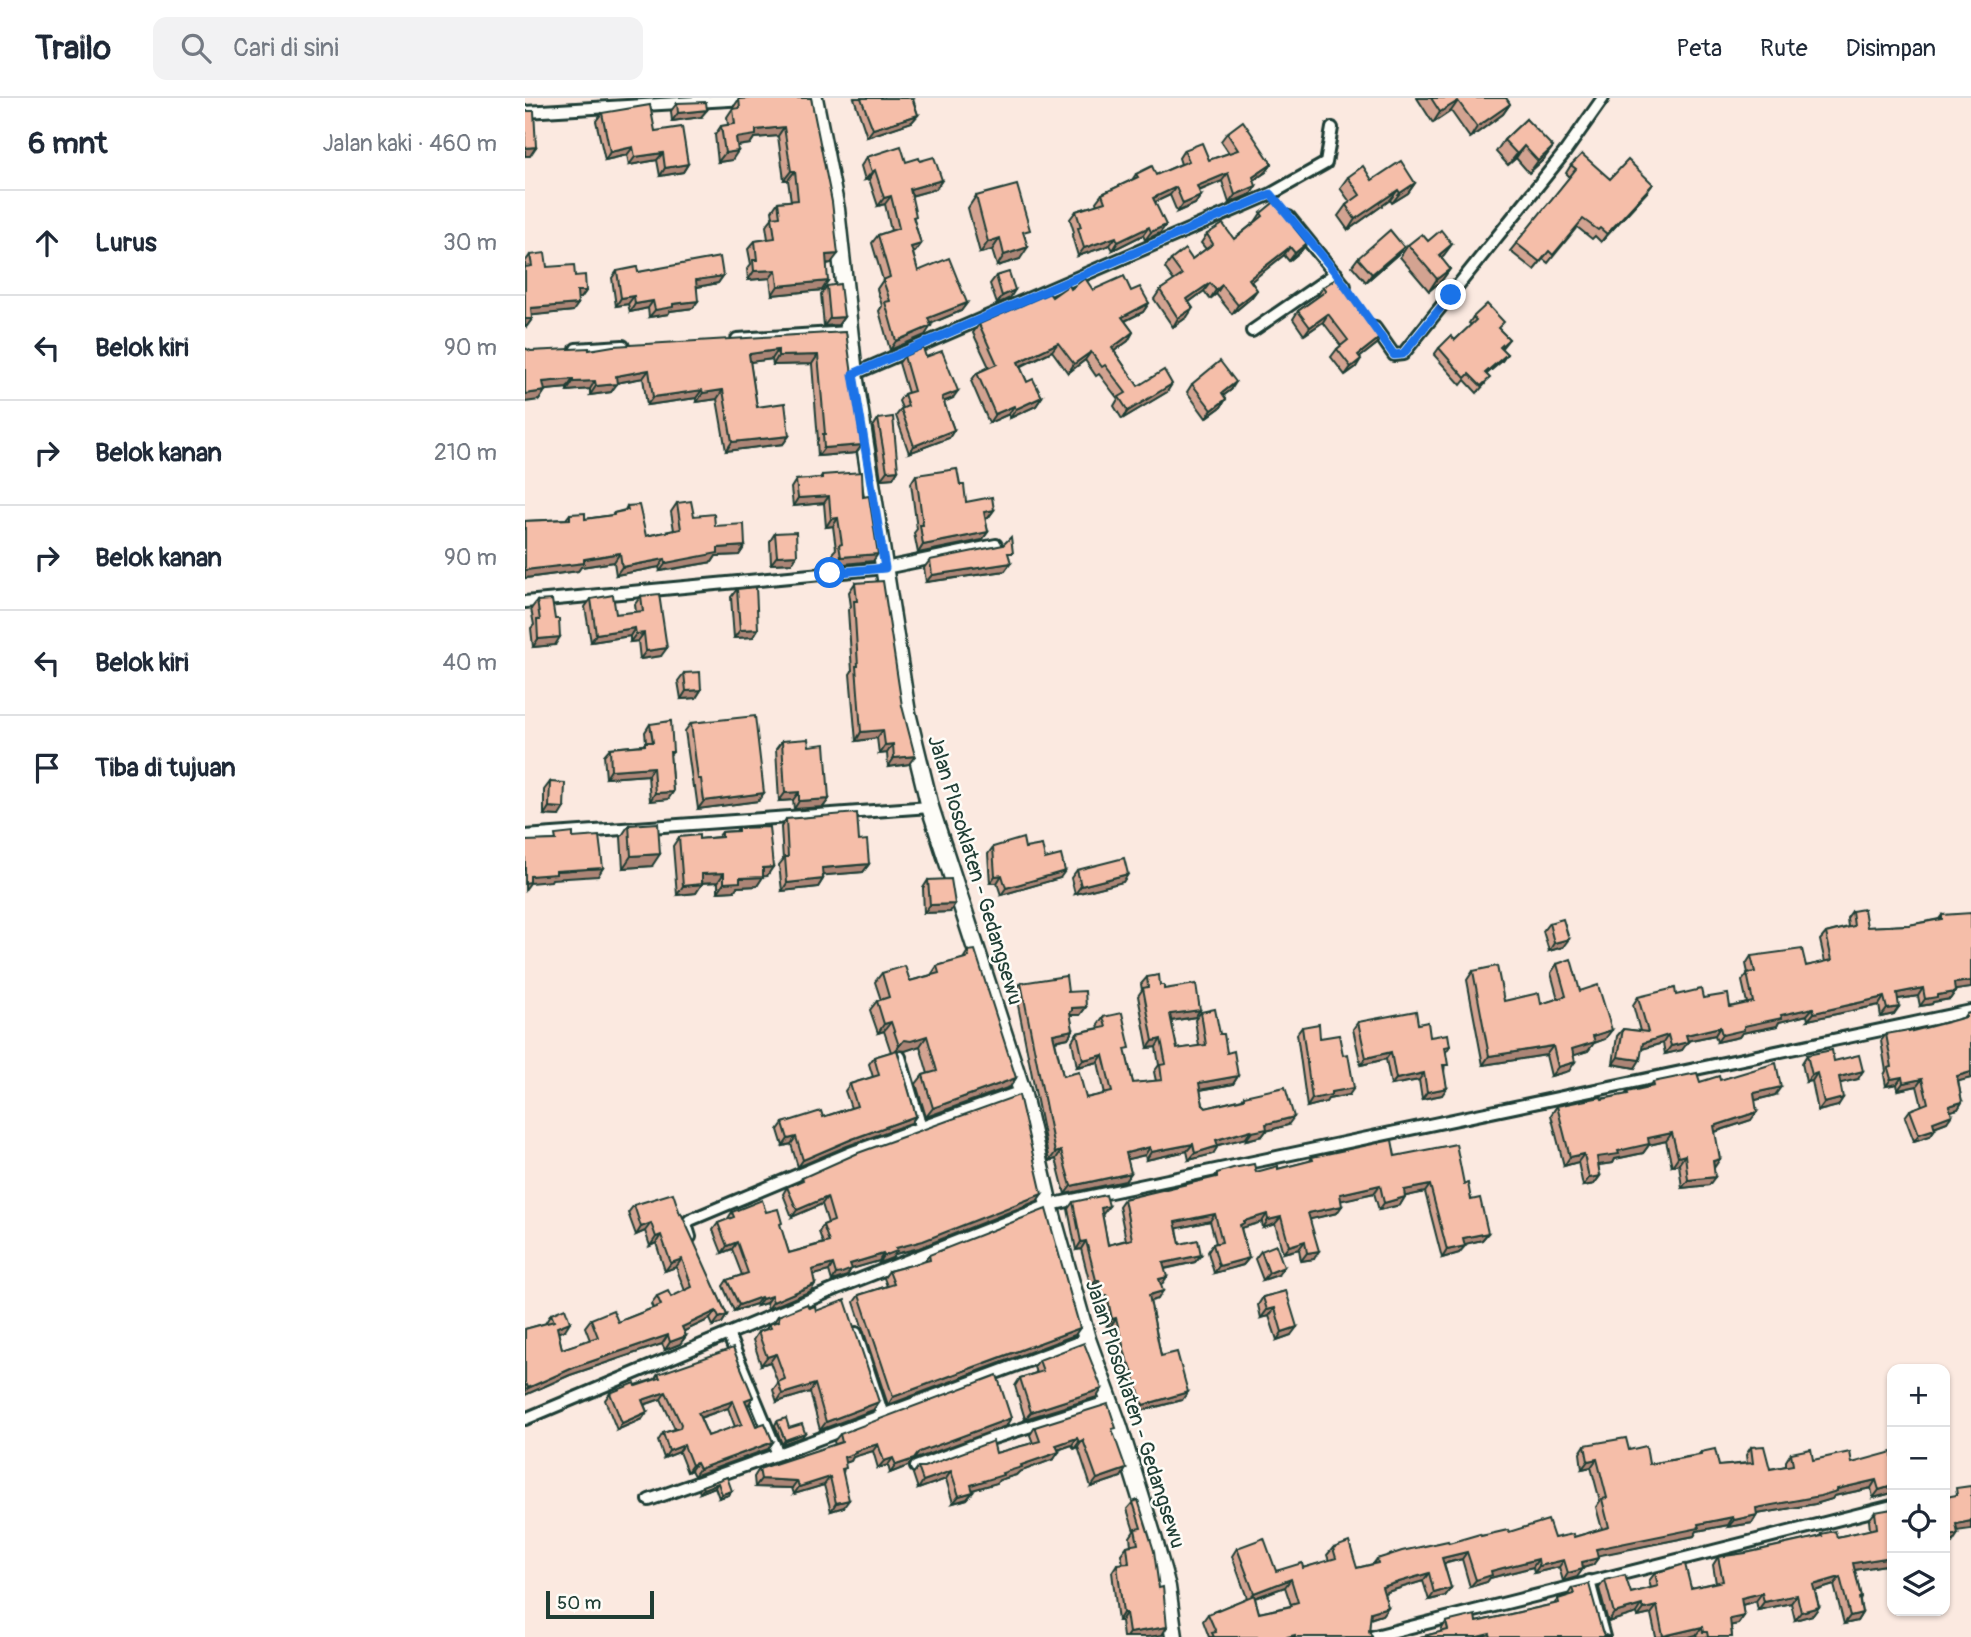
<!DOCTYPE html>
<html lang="id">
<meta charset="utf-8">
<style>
:root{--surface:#fff;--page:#f2f2f3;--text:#1f2937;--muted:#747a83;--line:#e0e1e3}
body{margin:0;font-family:Pangolin,sans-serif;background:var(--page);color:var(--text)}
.controls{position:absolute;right:21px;bottom:21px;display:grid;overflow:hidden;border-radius:14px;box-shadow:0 2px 5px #0004}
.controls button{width:63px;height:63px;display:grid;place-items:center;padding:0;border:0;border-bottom:2px solid var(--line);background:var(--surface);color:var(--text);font:35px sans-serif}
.scale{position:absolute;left:21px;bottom:18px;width:108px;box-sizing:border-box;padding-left:7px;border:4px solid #1f3d34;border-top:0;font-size:19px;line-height:24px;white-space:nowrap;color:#1f3d34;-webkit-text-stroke:5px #fdfcf7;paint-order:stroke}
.stop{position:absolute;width:21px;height:21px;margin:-16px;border:5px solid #1a73e8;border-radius:50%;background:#fff}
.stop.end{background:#1a73e8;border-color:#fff;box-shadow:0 2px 7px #0008}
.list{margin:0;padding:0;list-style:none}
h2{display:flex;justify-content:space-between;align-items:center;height:91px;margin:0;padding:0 28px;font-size:30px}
h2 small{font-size:23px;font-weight:400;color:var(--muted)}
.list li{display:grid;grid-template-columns:46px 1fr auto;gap:21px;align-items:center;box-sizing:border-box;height:105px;padding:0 28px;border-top:2px solid var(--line)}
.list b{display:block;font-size:26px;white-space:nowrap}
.list em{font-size:23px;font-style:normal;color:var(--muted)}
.icon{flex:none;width:38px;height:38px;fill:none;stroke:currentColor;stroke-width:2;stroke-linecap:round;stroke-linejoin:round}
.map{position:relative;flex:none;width:1446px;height:1539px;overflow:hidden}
header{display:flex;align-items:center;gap:42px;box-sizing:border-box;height:98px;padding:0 35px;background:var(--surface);border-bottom:2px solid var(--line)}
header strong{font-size:33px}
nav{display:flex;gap:38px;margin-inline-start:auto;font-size:24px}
.search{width:490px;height:63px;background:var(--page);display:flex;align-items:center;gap:18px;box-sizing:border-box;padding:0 24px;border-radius:14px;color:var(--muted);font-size:26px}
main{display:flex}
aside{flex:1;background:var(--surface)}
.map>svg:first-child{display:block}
</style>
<header>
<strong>Trailo</strong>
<div class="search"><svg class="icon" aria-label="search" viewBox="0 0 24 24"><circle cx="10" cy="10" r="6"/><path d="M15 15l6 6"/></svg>Cari di sini</div>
<nav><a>Peta</a><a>Rute</a><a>Disimpan</a></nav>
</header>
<main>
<aside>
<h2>6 mnt<small>Jalan kaki · 460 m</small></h2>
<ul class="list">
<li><svg class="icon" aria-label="ahead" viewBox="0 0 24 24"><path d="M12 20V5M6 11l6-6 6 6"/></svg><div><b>Lurus</b></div><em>30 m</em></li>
<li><svg class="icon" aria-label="left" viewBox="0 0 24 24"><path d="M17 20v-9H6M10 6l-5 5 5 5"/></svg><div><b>Belok kiri</b></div><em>90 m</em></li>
<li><svg class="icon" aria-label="right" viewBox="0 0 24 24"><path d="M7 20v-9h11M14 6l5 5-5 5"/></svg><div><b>Belok kanan</b></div><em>210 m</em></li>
<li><svg class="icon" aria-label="right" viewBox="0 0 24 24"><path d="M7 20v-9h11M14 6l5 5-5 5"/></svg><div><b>Belok kanan</b></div><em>90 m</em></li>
<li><svg class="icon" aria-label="left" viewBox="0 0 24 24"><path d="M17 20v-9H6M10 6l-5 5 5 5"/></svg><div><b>Belok kiri</b></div><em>40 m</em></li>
<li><svg class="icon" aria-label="arrive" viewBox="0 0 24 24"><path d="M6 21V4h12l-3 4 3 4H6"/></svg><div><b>Tiba di tujuan</b></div></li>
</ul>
</aside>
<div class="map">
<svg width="1446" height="1539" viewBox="0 0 1446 1539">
<rect width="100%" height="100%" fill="#fbe9e0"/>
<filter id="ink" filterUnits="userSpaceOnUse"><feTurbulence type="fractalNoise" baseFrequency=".0143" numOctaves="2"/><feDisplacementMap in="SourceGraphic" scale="14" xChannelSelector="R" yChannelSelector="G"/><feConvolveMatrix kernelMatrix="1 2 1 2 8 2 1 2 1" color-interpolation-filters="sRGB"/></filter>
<g filter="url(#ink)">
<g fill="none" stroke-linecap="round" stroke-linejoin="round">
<defs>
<g id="minor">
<polyline points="0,14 238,0"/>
<polyline points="764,119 820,188"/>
<polyline points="850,230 869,257 878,256 1040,54 1078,0"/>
<polyline points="727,233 811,175"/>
<polyline points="212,241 324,234"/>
<polyline points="51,251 98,248"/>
<polyline points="329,276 746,96 801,65 807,30"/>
<polyline points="0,504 360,470 471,447"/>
<polyline points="0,738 405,709"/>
<polyline points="375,959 396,1030"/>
<polyline points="165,1139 161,1126 165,1122 325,1055 497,993"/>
<polyline points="331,1235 358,1317"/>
<polyline points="203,1236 253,1356"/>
<polyline points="0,1321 315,1189 524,1107 1446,913"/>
<polyline points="391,1369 468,1340 585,1303"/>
<polyline points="124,1402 253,1356 562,1241"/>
<polyline points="1064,1483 1079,1539"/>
<polyline points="846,1539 1367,1408"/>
</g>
<polyline id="secondary" points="289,0 311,111 329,276 382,615 405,709 497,993 524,1107 562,1241 594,1329 628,1439 642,1489 649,1539"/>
</defs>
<use href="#minor" stroke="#1f3d34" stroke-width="16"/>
<use href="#secondary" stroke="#1f3d34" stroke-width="21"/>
<use href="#minor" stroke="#fdfcf7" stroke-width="10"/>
<use href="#secondary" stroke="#fdfcf7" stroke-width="16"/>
</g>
<g fill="#d3a391" stroke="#1f3d34" stroke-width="2" fill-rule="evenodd">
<polygon points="286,0 306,165 302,166 297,192 247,197 245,180 223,182 222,171 226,166 223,151 230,143 243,141 241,128 248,119 247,113 253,104 266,103 263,82 259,82 253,38 229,40 225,46 212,48 207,62 193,64 190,37 196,28 203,27 202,19 214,1"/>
<polygon points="329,0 390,0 388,1 393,17 387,24 342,39"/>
<polygon points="892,0 981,0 985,6 978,16 945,40 926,13 908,25"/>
<polygon points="152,5 176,19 147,23 146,13"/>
<polygon points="77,15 130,33 163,66 158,74 135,78 132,62 104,67 102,57 80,62 71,23"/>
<polygon points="1001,21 1019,61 1004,75 991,60 983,67 971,54 979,42"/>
<polygon points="702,35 747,66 741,74 729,82 726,96 704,105 697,83 674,93 670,106 652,114 645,97 630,104 635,135 620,142 618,137 588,152 585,147 553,158 547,138 549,134 545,121 551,113 572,107 571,104 577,96 607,82 611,76 631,77 656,66 654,60 659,52 684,62 704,55 696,43"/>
<polygon points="342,59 381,64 395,63 417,82 411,91 386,98 389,122 396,146 390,154 388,155 393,173 442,205 436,213 405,226 400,237 365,252 354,213 357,208 352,191 358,182 347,145 353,137 366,133 360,106 353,108 344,81 340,82 336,68"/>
<polygon points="1046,67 1122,94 1076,144 1070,138 1067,141 1052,129 1023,165 1018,161 1009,172 985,153 1045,79 1041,75"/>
<polygon points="823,79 847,82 890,85 883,95 867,105 865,102 823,132 813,118 821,107 825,104 815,90"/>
<polygon points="451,98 500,139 495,161 472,168 467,152 455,155 443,110"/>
<polygon points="736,115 770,130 782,145 776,153 764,163 759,157 726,183 732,192 726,200 707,216 691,196 685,201 679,193 664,204 662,219 648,229 629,201 635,192 649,183 640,170 646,162 667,161 681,151 676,145 682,136 709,141 730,124"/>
<polygon points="903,143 927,146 916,160 925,171 917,182 904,193 875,159 883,147"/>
<polygon points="879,149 873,156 841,184 827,168 833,160"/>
<polygon points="5,157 22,169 50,178 61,193 56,200 53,200 48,213 7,217 7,221 2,228 0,164"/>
<polygon points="92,173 113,174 198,178 193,185 172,189 168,210 145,213 143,216 124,219 123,210 105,214 103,206 91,208 87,180"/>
<polygon points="471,178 485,200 472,206 465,186"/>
<polygon points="302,188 319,219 313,227 299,228 296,196"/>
<polygon points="798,189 852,246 835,259 831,269 820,277 806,259 812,251 816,248 798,224 779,237 768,221 773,213 794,198 793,197"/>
<polygon points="546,191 606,193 624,205 618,214 600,223 608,234 603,243 589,253 613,288 642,294 597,321 589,308 593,301 574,276 571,278 560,262 543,275 527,253 495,269 502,284 517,299 511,308 485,320 484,316 464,325 446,283 452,275 464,269 448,235 454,226 527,199"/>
<polygon points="948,219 974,231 984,241 976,251 982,256 977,263 961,276 960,286 952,295 940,282 936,287 909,257 914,250 930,242 946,227 944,225"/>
<polygon points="321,234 331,355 293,358 292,344 293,342 287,266 248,267 247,261 225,264 232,309 264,338 258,346 201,353 192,301 172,304 171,300 122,307 118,280 91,285 86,294 65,297 65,291 42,293 42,290 20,292 14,302 6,253 64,252"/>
<polygon points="379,258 401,259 428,300 419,304 429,332 424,340 384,355 371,318 377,310 374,303 379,296 383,295 374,265"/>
<polygon points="667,286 706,292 698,298 701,301 696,309 681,320 662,294"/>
<polygon points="353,321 373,372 368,380 356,381 348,329"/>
<polygon points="297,377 338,399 348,463 310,467 308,454 311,451 308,428 301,429 299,405 268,408 266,390 271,382 295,380"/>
<polygon points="391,377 435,387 441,404 469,412 463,420 460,420 463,434 457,442 393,455 389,435 392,431 386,385"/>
<polygon points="152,405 169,418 190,428 220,448 214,457 191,458 187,464 135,473 134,469 91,477 89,464 56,469 53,473 0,480 0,423 41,421 45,416 60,421 87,417 89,415 100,412 102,408 121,438 149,432 146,414"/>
<polygon points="250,435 272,457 267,465 246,466 245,443"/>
<polygon points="484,460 480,473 401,484 399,470 405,462"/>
<polygon points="330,485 384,666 363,669 362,655 354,656 352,640 331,643 325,576 327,573 323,512 326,508 324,494"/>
<polygon points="212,491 233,531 228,539 209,540 206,499"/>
<polygon points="116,498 136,558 115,561 113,543 105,544 105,538 66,544 60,509 66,501 91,516 111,514 110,506"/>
<polygon points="12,503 30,547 8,549 6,530 9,527 6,511"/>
<polygon points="159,575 176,592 171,600 156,601 153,583"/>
<polygon points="166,625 233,703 173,711 170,689 168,689 160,633"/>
<polygon points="125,626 148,654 145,657 148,694 143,701 125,703 123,677 81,680 79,657 85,650 118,647 121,644 120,634"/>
<polygon points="257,643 284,648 304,701 298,709 269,711 268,702 254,703 251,651"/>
<polygon points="25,684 34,718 19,717 19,692"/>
<polygon points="261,721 334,743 344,766 338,774 298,777 298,781 293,789 257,793 254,767 258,762 256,729"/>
<polygon points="104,727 127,768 98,770 96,739"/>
<polygon points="213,730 242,778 238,778 232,788 212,789 209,793 193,794 193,784 177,785 171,795 152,797 148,748 154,739 174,741 193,739 197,734 211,733"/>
<polygon points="468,749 500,750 520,761 535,780 476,797 472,785 465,785 463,756"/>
<polygon points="552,772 603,776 598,784 550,796 546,780"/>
<polygon points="403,782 425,814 399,815 398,790"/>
<polygon points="1327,813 1342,829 1384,827 1414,821 1417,817 1446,890 1430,892 1430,894 1425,901 1408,904 1407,906 1395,908 1393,898 1373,901 1369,916 1356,919 1354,907 1283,922 1282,917 1254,924 1252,928 1217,935 1214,939 1192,944 1190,937 1162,943 1157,952 1140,956 1138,945 1117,951 1110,970 1088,966 1092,938 1098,931 1115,933 1108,907 1113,899 1151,897 1178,900 1205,909 1222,905 1217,883 1223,875 1221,866 1226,858 1281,868 1300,864 1295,842 1301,835 1323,829 1322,820"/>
<polygon points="1024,825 1038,849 1024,853 1018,833"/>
<polygon points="443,853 491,980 485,989 401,1019 391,986 398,977 403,976 395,948 380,953 372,952 391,1018 386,1025 322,1048 273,1069 266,1046 258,1048 253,1032 258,1025 298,1019 326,1010 320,993 325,986 348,979 344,966 349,959 366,954 359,933 353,935 345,912 352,903 356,902 350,884 357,875 385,883 406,877 412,868 438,861"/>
<polygon points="1032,866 1055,893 1080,941 1069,945 1063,953 1049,957 1044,973 1026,978 1021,957 958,967 942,882 948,873 979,903 1016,906 1033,901 1026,875"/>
<polygon points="622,879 639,891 670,919 646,923 652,951 674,948 670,922 676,914 695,936 702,955 713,978 708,986 675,992 678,1007 681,1010 717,1001 719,998 763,1027 741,1033 737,1038 721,1042 721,1040 693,1047 688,1056 664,1062 662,1053 621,1062 620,1057 602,1061 606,1075 600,1083 540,1096 531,1061 524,1063 490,892 496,885 561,909 555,917 545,917 548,932 543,940 530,943 538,978 561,1000 580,996 573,964 552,969 547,943 552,935 574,930 573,926 578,919 601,956 608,985 631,983 629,974 634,967 631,949 623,950 613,898 617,892 616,886"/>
<polygon points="1446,915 1446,980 1433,983 1437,1004 1433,1011 1426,1013 1422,1024 1409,1029 1410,1031 1405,1038 1389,1043 1380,1019 1385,1012 1397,1008 1392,988 1373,992 1372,986 1361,988 1359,977 1361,973 1356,943 1361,936 1384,934 1423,924 1438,920 1441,916"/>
<polygon points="833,924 893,926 905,939 925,948 921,954 917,997 897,1001 894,982 866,987 861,961 836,967 828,931"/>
<polygon points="777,929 795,940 824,997 803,1001 801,1004 782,1009 772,936"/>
<polygon points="1282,957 1309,963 1333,981 1315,985 1313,1008 1293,1013 1287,983 1281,984 1277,965"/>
<polygon points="1195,982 1250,997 1230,1002 1226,1022 1190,1034 1189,1070 1184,1087 1157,1090 1154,1066 1147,1068 1141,1043 1124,1047 1118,1055 1090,1061 1088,1065 1073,1067 1075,1078 1069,1086 1058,1088 1053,1064 1039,1068 1026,1017 1032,1008 1100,997 1102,994 1125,989 1128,984 1175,984"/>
<polygon points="870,1058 939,1086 963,1135 957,1142 939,1146 934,1155 917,1160 900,1094 880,1098 875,1107 854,1112 849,1095 816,1102 812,1115 785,1121 789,1161 776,1163 774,1151 758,1155 750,1126 738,1130 737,1124 716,1130 724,1160 718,1167 689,1175 683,1154 688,1146 691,1145 685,1123 652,1130 655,1146 676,1157 670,1164 640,1171 633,1201 625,1203 636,1258 657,1302 612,1314 600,1273 597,1274 586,1228 582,1228 576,1204 573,1205 569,1189 566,1190 556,1151 551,1152 543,1111 548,1104 584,1108 577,1116 583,1147 601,1142 594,1108 599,1101 689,1080 692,1075 731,1074 753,1071 785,1063 787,1059"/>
<polygon points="277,1080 512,1103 394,1150 370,1156 367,1160 354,1165 354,1163 326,1171 322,1178 312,1182 307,1183 304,1173 288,1177 286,1193 243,1211 241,1205 232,1208 231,1206 209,1213 198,1188 202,1182 217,1177 207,1151 197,1155 188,1132 193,1125 202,1122 207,1114 241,1114 255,1128 264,1155 298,1145 294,1134 298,1127 303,1125 297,1106 267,1119 258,1096 262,1089 274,1084"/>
<polygon points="109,1107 155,1116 202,1217 197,1225 188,1228 185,1221 159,1233 161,1238 155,1246 140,1252 137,1246 45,1277 0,1297 0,1231 22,1225 21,1224 26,1216 40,1232 33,1234 37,1251 65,1242 60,1229 66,1221 93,1224 128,1210 126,1206 132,1198 146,1199 160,1193 151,1169 140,1173 131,1145 125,1148 120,1133 111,1137 103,1115"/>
<polygon points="736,1153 753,1177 738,1182 730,1161"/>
<polygon points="404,1157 550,1237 363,1307 329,1204 334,1197 362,1188 359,1180 364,1173 399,1164"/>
<polygon points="761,1193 766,1237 752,1242 744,1218 736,1220 733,1207 738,1199"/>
<polygon points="284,1210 291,1213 354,1304 348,1312 295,1332 285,1294 252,1304 248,1292 253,1285 245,1264 236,1267 228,1242 233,1234 241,1231 244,1226 248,1225 253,1218"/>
<polygon points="514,1262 572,1299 500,1321 490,1288 495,1280 511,1275 509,1269"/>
<path d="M 133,1276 L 228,1299 L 224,1306 L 222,1306 L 231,1328 L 248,1344 L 243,1351 L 169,1378 L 166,1372 L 162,1374 L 154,1354 L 139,1360 L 133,1343 L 138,1335 L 150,1331 L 136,1301 L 119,1307 L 122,1314 L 117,1321 L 92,1332 L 80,1302 L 85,1295 L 130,1281 ZM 203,1310 L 210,1329 L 183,1338 L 175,1320 Z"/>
<polygon points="252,1323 264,1330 277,1339 257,1346 250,1327"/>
<polygon points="481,1328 388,1362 383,1368 365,1375 363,1367 353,1370 348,1353 328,1359 326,1363 320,1365 318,1375 319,1409 306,1413 299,1387 269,1396 267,1390 230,1389 229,1379 234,1371 310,1347 309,1343 315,1336"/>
<polygon points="510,1329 588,1334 596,1379 566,1389 553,1349 549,1351 547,1347 533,1352 529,1361 494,1374 491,1377 474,1382 472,1385 447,1392 448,1394 442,1401 428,1405 421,1381 393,1391 388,1376 393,1369 399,1369 471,1355 508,1345 505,1337"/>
<path d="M 1060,1347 L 1104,1352 L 1124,1366 L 1173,1357 L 1176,1354 L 1194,1368 L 1222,1365 L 1221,1357 L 1226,1349 L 1245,1371 L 1261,1368 L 1261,1363 L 1266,1355 L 1288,1362 L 1327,1365 L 1367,1395 L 1348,1400 L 1346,1390 L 1309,1398 L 1307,1401 L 1290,1406 L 1232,1416 L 1232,1417 L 1227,1425 L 1203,1429 L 1203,1427 L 1172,1433 L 1169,1438 L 1073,1457 L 1073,1460 L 1068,1467 L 1058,1470 L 1052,1479 L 1038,1483 L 1034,1469 L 1009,1475 L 1008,1469 L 965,1480 L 962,1484 L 945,1489 L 937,1461 L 919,1466 L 926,1490 L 920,1498 L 904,1502 L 898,1483 L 859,1495 L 863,1509 L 857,1517 L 845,1521 L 844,1533 L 847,1539 L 684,1539 L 678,1523 L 683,1516 L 722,1500 L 707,1458 L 712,1450 L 751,1473 L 778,1470 L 804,1463 L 802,1457 L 808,1450 L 832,1470 L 848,1466 L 852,1461 L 956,1438 L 984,1434 L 1029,1440 L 1049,1439 L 1077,1431 L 1071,1409 L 1075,1403 L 1066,1369 L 1057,1371 L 1055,1355 ZM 760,1489 L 766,1507 L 765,1508 L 734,1515 L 730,1500 Z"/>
<polygon points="202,1379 204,1397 194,1400 190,1389 175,1395 174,1392 177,1388"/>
<polygon points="613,1402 637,1537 622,1539 598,1539 596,1523 593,1523 587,1474 592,1466 598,1466 596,1456 602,1448 606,1447 605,1439 609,1433 602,1411 608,1404"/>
<polygon points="1350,1414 1367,1466 1330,1472 1336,1499 1335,1502 1337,1515 1332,1523 1319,1526 1309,1487 1290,1493 1294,1509 1288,1517 1270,1522 1266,1505 1233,1512 1231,1503 1217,1507 1219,1518 1213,1526 1206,1527 1207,1539 1172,1539 1171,1537 1164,1539 1131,1539 1126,1516 1113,1519 1112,1515 1083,1524 1074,1490 1080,1482 1106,1495 1126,1490 1124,1483 1130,1475 1166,1490 1191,1485 1188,1467 1193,1459 1221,1455 1294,1439 1296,1436 1312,1439 1345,1432 1344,1422"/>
<polygon points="1047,1490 1079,1537 1086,1539 895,1539 916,1534 916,1532 921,1524 951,1524 1029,1506 1033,1501 1042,1498"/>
</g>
<g fill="#ac8576" stroke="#1f3d34" stroke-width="2">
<polygon points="933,3 926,13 908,25 915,14"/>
<polygon points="985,6 978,16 945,40 952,29"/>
<polygon points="182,12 176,19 147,23 153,15"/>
<polygon points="393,17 387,24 342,39 348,31"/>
<polygon points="259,29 253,38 229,40 225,46 205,49 211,40 231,32"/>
<polygon points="999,48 991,60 983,67 992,56"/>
<polygon points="11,49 5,58 0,58 0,50"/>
<polygon points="108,49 102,57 80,62 85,54"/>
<polygon points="1028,49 1019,61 1004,75 1013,63"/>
<polygon points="213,53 207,62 193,64 200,55"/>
<polygon points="138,55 132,62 104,67 110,59"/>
<polygon points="163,66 158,74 135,78 140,70"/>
<polygon points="747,66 741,74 722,87 728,79"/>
<polygon points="350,72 344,81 340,82 347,74"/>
<polygon points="266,73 270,73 263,82 259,82"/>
<polygon points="703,75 697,83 666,96 672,88"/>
<polygon points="417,82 411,91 378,100 385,91"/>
<polygon points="890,85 883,95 867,105 875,95"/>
<polygon points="1128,86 1122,94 1076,144 1082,136"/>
<polygon points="731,88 726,96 704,105 710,97"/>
<polygon points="651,89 645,97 622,108 628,100"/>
<polygon points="873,92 865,102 823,132 830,121"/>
<polygon points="366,98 360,106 353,108 359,100"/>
<polygon points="676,98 670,106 652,114 658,106"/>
<polygon points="641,127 635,135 620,142 626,134"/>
<polygon points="624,129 618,137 588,152 593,144"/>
<polygon points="591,139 585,147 553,158 559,150"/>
<polygon points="475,140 467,152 455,155 463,144"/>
<polygon points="782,145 776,153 764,163 770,155"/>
<polygon points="396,146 390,154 380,157 386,149"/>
<polygon points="927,146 919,157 905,169 914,157"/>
<polygon points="503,149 495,161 472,168 479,157"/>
<polygon points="765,149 759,157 718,190 724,181"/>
<polygon points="879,149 873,156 841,184 847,176"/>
<polygon points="313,156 306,165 295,166 301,157"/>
<polygon points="925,171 917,182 904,193 912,181"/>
<polygon points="251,172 245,180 223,182 229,173"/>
<polygon points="198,178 193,185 166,190 171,182"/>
<polygon points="303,183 297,192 247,197 253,188"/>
<polygon points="685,185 679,193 656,210 662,201"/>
<polygon points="697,187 691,196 685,201 691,192"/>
<polygon points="490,192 485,200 472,206 477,198"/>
<polygon points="732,192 726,200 707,216 713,207"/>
<polygon points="52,193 61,193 56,200 47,201"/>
<polygon points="109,198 103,206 91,208 96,200"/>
<polygon points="128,203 123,210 105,214 110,206"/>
<polygon points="173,203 168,210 145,213 143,216 124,219 130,212 148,206"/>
<polygon points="442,205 436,213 397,229 403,220"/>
<polygon points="624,205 618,214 591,227 597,219"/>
<polygon points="53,206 48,213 1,218 6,210"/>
<polygon points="668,210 662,219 648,229 653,220"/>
<polygon points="803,216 798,224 779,237 785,229"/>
<polygon points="319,219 313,227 299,228 305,220"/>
<polygon points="0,221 7,221 2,228 0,228"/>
<polygon points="406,228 400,237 365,252 371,243"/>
<polygon points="608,234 603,243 581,259 587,250"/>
<polygon points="857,238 852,246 828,265 833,257"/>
<polygon points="533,245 527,253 487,272 493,264"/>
<polygon points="253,252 247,261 218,265 224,256"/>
<polygon points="566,254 560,262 543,275 549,266"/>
<polygon points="982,256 977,263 956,281 960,275"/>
<polygon points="293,257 287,266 248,267 253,258"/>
<polygon points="836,261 831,269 820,277 826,269"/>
<polygon points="124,272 118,280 85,286 91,278"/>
<polygon points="48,281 42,290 12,293 18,284"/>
<polygon points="70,283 65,291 42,293 48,284"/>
<polygon points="711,284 706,292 691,303 697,295"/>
<polygon points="92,286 86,294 65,297 71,288"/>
<polygon points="647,286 642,294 597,321 603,313"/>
<polygon points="177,292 171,300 122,307 128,299"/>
<polygon points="198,292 192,301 172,304 178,295"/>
<polygon points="20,293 14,302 0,304 0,296"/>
<polygon points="433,293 428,300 412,306 417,299"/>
<polygon points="517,299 511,308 485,320 491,311"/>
<polygon points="701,301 696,309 681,320 687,312"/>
<polygon points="489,308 484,316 464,325 470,316"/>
<polygon points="429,332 424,340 384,355 389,348"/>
<polygon points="264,338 258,346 201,353 207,344"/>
<polygon points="337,347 331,355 293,358 299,350"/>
<polygon points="373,372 368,380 356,381 362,373"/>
<polygon points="304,398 299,405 268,408 273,400"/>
<polygon points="469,412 463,420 454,422 459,414"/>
<polygon points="313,420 308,428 301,429 306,421"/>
<polygon points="463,434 457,442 393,455 398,447"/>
<polygon points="220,448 214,457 191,458 187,464 135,473 141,465 193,450"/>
<polygon points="95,455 89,464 56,469 53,473 0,480 0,472"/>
<polygon points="353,456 348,463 310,467 316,459"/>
<polygon points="272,457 267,465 246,466 252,458"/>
<polygon points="140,461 134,469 91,477 97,469"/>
<polygon points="486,465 480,473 401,484 407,477"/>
<polygon points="110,530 105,538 66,544 71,536"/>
<polygon points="233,531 228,539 209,540 215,532"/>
<polygon points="119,535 113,543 105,544 111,536"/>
<polygon points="35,539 30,547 8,549 13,541"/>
<polygon points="142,550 136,558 115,561 121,553"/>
<polygon points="176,592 171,600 156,601 161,593"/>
<polygon points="358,632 352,640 331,643 336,634"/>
<polygon points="368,646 362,655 354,656 360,647"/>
<polygon points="390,658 384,666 363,669 369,660"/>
<polygon points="128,669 123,677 81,680 86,672"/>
<polygon points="148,694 143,701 125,703 130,695"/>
<polygon points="274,694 268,702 254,703 260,695"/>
<polygon points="239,695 233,703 173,711 179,703"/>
<polygon points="304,701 298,709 269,711 274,703"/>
<polygon points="24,709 39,710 34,718 19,717"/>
<polygon points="135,756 127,768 98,770 106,758"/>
<polygon points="344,766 338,774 291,778 297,770"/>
<polygon points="248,769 242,778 231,779 238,770"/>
<polygon points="78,770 73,778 27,781 26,783 5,785 0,792 0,785 5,778 31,773"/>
<polygon points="540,773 535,780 476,797 481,790"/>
<polygon points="199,775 193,784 170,785 177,776"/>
<polygon points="603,776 598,784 550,796 556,788"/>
<polygon points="477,777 472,785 465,785 470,778"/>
<polygon points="238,779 232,788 212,789 209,793 193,794 199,785 215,780"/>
<polygon points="298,781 293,789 257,793 262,785"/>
<polygon points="177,786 171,795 152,797 158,788"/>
<polygon points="430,806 425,814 399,815 405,807"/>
<polygon points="1044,841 1038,849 1024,853 1029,845"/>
<polygon points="1446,883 1446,890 1424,893 1429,885"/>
<polygon points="1398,890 1393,898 1366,902 1372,895"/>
<polygon points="1430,894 1425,901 1408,904 1407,906 1395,908 1400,901 1412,897"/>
<polygon points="1359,899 1354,907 1283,922 1289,915"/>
<polygon points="561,909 555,917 544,917 547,910"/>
<polygon points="1374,909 1369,916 1356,919 1362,911"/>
<polygon points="1288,910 1282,917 1254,924 1252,928 1217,935 1214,939 1192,944 1197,937 1219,928 1256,917"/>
<polygon points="675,912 670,919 639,924 645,916"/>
<polygon points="366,924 359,933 353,935 359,926"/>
<polygon points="1195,929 1190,937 1156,944 1161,937"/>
<polygon points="548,932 543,940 523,944 528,936"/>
<polygon points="1087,932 1080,941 1069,945 1063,953 1041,960 1047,951 1068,938"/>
<polygon points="1143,937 1138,945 1113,952 1118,945"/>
<polygon points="402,938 395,948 380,953 372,952 367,957 379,942"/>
<polygon points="636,941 631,949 623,950 628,943"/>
<polygon points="1163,944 1157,952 1140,956 1146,948"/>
<polygon points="1028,948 1021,957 958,967 964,958"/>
<polygon points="866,954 861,961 836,967 841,960"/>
<polygon points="578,957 573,964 552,969 558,962"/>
<polygon points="1093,959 1115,962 1110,970 1088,966"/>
<polygon points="1050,964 1044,973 1026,978 1033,969"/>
<polygon points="1338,973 1333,981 1308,987 1314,979"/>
<polygon points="1446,974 1446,980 1427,985 1432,978"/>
<polygon points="899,975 894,982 866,987 871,981"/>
<polygon points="1292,975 1287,983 1281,984 1287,977"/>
<polygon points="713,978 708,986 668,993 674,985"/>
<polygon points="1377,979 1372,986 1361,988 1366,981"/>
<polygon points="491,980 485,989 401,1019 408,1010"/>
<polygon points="1397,981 1392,988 1373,992 1378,985"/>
<polygon points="1256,989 1250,997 1223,1004 1229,995"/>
<polygon points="829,990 824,997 803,1001 801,1004 782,1009 787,1001 806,994"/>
<polygon points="922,990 917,997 897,1001 902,994"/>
<polygon points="1318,1000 1313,1008 1293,1013 1299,1005"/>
<polygon points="1437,1004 1433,1011 1419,1015 1424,1008"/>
<polygon points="1232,1014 1226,1022 1183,1036 1189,1028"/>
<polygon points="1427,1017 1422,1024 1403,1031 1408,1024"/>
<polygon points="391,1018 386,1025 322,1048 273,1069 278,1062 327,1041"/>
<polygon points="769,1019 763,1027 741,1033 737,1038 721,1042 727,1034 741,1026"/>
<polygon points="1410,1031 1405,1038 1389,1043 1394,1036"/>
<polygon points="726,1032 721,1040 686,1049 691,1042"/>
<polygon points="1147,1035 1141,1043 1124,1047 1118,1055 1090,1061 1088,1065 1066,1068 1072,1059 1093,1053 1123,1040"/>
<polygon points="271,1039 266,1046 258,1048 263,1041"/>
<polygon points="668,1046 662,1053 621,1062 626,1054"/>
<polygon points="693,1048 688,1056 664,1062 670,1055"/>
<polygon points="625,1049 620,1057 595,1063 601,1055"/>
<polygon points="536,1053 531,1061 524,1063 530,1055"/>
<polygon points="1059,1056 1053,1064 1039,1068 1045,1059"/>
<polygon points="1160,1057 1154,1066 1147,1068 1153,1059"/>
<polygon points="1195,1061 1189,1070 1188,1063"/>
<polygon points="606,1075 600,1083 540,1096 546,1088"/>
<polygon points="1075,1078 1069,1086 1058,1088 1064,1080"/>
<polygon points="1190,1079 1184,1087 1157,1090 1163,1082"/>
<polygon points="855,1087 849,1095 810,1104 815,1096"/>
<polygon points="905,1087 900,1094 873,1100 879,1092"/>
<polygon points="517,1096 512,1103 394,1150 370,1156 367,1160 354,1165 359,1158 371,1150"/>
<polygon points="302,1099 297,1106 267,1119 272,1112"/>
<polygon points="880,1099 875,1107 854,1112 859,1105"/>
<polygon points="584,1108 578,1116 571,1118 576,1110"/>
<polygon points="817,1108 812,1115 778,1123 783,1115"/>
<polygon points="690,1116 685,1123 645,1132 650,1124"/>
<polygon points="742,1116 737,1124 716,1130 714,1133 710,1134 719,1123"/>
<polygon points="756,1119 750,1126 738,1130 743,1122"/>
<polygon points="126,1125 120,1133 111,1137 116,1129"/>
<polygon points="963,1135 957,1142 932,1148 938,1140"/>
<polygon points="136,1137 131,1145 125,1148 131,1139"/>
<polygon points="561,1143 556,1151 551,1152 556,1144"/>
<polygon points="780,1143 774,1151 758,1155 764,1148"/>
<polygon points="212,1144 207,1151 197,1155 202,1148"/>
<polygon points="940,1148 934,1155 917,1160 922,1152"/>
<polygon points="794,1153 789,1161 776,1163 782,1155"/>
<polygon points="358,1156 354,1163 326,1171 322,1178 307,1183 311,1176 325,1166"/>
<polygon points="676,1157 670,1164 633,1172 638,1165"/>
<polygon points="724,1160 718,1167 689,1175 694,1168"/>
<polygon points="157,1161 151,1169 140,1173 146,1165"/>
<polygon points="308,1166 304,1173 282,1179 287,1172"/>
<polygon points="759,1169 753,1177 738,1182 744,1175"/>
<polygon points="642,1179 637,1186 629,1188 634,1181"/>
<polygon points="571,1182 574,1182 569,1189 566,1190"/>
<polygon points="290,1186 286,1193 243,1211 248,1204"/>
<polygon points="638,1193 633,1201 619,1205 624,1197"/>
<polygon points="578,1197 582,1197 576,1204 573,1205"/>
<polygon points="246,1198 241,1205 232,1208 237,1201"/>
<polygon points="236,1199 231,1206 209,1213 214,1207"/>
<polygon points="750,1210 744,1218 736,1220 742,1212"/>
<polygon points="191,1213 185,1221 151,1237 157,1229"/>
<polygon points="202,1217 197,1225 188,1228 194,1220"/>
<polygon points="591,1220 586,1228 582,1228 587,1221"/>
<polygon points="45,1224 40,1232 26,1237 32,1229"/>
<polygon points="772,1229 766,1237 752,1242 757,1234"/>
<polygon points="555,1230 550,1237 363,1307 368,1299"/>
<polygon points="143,1237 137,1246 45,1277 0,1297 0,1294 3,1290 50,1269"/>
<polygon points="161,1238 155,1246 140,1252 145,1244"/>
<polygon points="251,1256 245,1264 236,1267 242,1259"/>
<polygon points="290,1286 285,1294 252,1304 257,1296"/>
<polygon points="577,1291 572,1299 500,1321 506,1314"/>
<polygon points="141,1294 136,1301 112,1309 117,1302"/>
<polygon points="663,1294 657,1302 612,1314 618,1307"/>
<polygon points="228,1299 224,1306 215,1309 220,1302"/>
<polygon points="208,1303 203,1310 168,1322 173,1315"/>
<polygon points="354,1304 348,1312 295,1332 301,1324"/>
<polygon points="122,1314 117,1321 92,1332 97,1325"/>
<polygon points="486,1320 481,1328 388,1362 394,1354"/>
<polygon points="280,1335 277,1339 257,1346 260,1342"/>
<polygon points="552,1340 547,1347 526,1354 531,1347"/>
<polygon points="558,1342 553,1349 549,1351 554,1344"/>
<polygon points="248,1344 243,1351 169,1378 174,1371"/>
<polygon points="353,1346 348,1353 328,1359 326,1363 314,1367 319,1359 330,1353"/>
<polygon points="159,1347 154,1354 139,1360 144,1353"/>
<polygon points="534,1354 529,1361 494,1374 491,1377 474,1382 472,1385 440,1394 446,1387 477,1375 496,1367"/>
<polygon points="368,1360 363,1367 353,1370 359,1363"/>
<polygon points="389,1361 383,1368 365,1375 371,1367"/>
<polygon points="1072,1361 1066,1369 1057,1371 1063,1363"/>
<polygon points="171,1365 166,1372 162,1374 167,1367"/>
<polygon points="601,1371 596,1379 566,1389 572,1381"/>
<polygon points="426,1373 421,1381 393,1391 398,1383"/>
<polygon points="305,1379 299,1387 269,1396 274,1389"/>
<polygon points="236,1381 272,1383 267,1390 230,1389"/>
<polygon points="1351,1382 1346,1390 1309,1398 1307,1401 1290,1406 1226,1417 1231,1410"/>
<polygon points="193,1385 190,1389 175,1395 178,1391"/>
<polygon points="1367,1388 1367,1395 1348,1400 1354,1392"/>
<polygon points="207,1393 204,1397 194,1400 197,1396"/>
<polygon points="448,1394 442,1401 428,1405 434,1398"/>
<polygon points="324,1402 319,1409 306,1413 311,1405"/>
<polygon points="1232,1417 1227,1425 1203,1429 1209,1422"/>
<polygon points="1208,1419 1203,1427 1172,1433 1169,1438 1066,1459 1071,1451 1173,1426"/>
<polygon points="1446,1423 1446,1431 1425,1434 1431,1426"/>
<polygon points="1433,1436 1427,1445 1420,1446 1420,1439"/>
<polygon points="942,1454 937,1461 912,1467 917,1460"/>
<polygon points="1367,1459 1367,1466 1323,1473 1328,1465"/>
<polygon points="1073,1460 1068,1467 1051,1472 1057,1464"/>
<polygon points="1013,1461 1008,1469 965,1480 962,1484 945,1489 951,1482 966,1473"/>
<polygon points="1039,1462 1034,1469 1009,1475 1014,1468"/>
<polygon points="1058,1471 1052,1479 1038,1483 1043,1475"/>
<polygon points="904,1475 898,1483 852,1497 857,1489"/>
<polygon points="1315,1479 1309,1487 1283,1495 1288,1487"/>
<polygon points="766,1481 760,1489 723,1502 729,1495"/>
<polygon points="926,1490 920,1498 904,1502 909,1495"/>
<polygon points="1237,1495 1231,1503 1210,1509 1216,1500"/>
<polygon points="1272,1497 1266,1505 1233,1512 1239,1504"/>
<polygon points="1117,1507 1112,1515 1083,1524 1089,1515"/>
<polygon points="1132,1508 1126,1516 1113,1519 1119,1511"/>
<polygon points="863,1509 857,1517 840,1522 846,1514"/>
<polygon points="1294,1509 1288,1517 1270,1522 1276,1514"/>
<polygon points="598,1515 601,1515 596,1523 593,1523"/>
<polygon points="1337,1515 1332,1523 1319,1526 1325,1518"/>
<polygon points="1219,1518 1213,1526 1199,1529 1205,1521"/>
<polygon points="642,1529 637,1537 622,1539 601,1539 604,1535"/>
<polygon points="1177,1529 1171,1537 1164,1539 1137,1539 1138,1538"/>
</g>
<g fill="#f5bea9" stroke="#1f3d34" stroke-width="2" fill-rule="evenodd">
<polygon points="227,0 286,0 307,104 313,156 301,157 303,183 253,188 251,172 229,173 228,162 232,162 230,143 250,140 247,119 255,118 253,104 273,102 270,73 266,73 259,29 231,32 231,37 211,40 213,53 200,55 196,28 210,26 208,11 215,10 214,1"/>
<polygon points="336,0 387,0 393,17 348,31"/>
<polygon points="906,0 981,0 985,6 952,29 933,3 915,14"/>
<polygon points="181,4 182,12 153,15 152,5"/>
<polygon points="125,7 130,33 157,29 163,66 140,70 138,55 110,59 108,49 85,54 77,15"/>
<polygon points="0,13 9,13 11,49 0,50"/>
<polygon points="1001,21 1028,49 1013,63 999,48 992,56 979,42"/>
<polygon points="718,23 747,66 728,79 731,88 710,97 703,75 672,88 676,98 658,106 651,89 628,100 641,127 626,134 624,129 593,144 591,139 559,150 553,130 556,129 551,113 580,104 577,96 613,79 611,76 627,68 631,77 664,63 659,52 677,45 684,62 713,52 702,35"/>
<polygon points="376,48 381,64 394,60 395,63 409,59 417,82 385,91 391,118 388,119 396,146 386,149 393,173 424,160 442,205 403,220 406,228 371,243 360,204 365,203 358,182 365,179 353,137 374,130 366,98 359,100 350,72 347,74 342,59"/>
<polygon points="1057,56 1085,81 1103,62 1128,86 1082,136 1075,130 1073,132 1058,121 1028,157 1024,153 1015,164 991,145 1051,71 1046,67"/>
<polygon points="876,63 890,85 875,95 873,92 830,121 821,107 835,97 823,79 838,68 847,82"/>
<polygon points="492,87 505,132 498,134 503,149 479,157 475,140 463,144 451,98"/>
<polygon points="753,101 773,126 769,129 782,145 770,155 765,149 724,181 732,192 713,207 697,187 691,192 685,185 662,201 668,210 653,220 635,192 657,177 646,162 660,151 667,161 688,146 682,136 698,126 709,141 738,118 736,115"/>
<polygon points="865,132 879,149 847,176 833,160"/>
<polygon points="916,132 927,146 914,157 925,171 912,181 883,147 897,136 903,143"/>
<polygon points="20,155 22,169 49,167 50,178 60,177 61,193 52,193 53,206 6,210 7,221 0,221 0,169 7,168 5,157"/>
<polygon points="195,159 198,178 171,182 173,203 148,206 148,209 130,212 128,203 110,206 109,198 96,200 92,173 112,169 113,174"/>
<polygon points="484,174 490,192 477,198 471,178"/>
<polygon points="599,178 606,193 615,189 624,205 597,219 608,234 587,250 613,288 639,272 647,286 603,313 594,299 601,295 580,267 577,269 566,254 549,266 533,245 493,264 502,284 508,281 517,299 491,311 489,308 470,316 452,275 472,266 454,226 524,195 527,199 544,187 546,191 560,180 568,192"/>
<polygon points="815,178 857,238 833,257 836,261 826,269 812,251 823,242 803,216 785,229 773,213 801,193 798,189"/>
<polygon points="315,186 319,219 305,220 302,188"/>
<polygon points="962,206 979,224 973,230 984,241 975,249 982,256 960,275 965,280 956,288 944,276 940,280 914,250 926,238 930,242 951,222 948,219"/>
<polygon points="321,234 337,347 299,350 298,336 300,336 293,257 253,258 253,252 224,256 232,309 260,305 264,338 207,344 198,292 178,295 177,292 128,299 124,272 91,278 92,286 71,288 70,283 48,284 48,281 18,284 20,293 0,296 0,250 6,253 64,250 64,252 88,248"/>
<polygon points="398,250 401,259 417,253 433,293 417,299 429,332 389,348 376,311 383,308 379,296 389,293 379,258"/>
<polygon points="695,263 711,284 697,295 701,301 687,312 667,286"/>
<polygon points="368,319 373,372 362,373 353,321"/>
<polygon points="432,371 435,387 439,387 441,404 467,399 469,412 459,414 463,434 398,447 395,427 398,427 391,377"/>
<polygon points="337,374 338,399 344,398 353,456 316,459 314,447 317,446 313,420 306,421 304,398 273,400 271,382 297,380 297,377"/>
<polygon points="166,403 169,418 189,416 190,428 219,426 220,448 193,450 193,455 141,465 140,461 97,469 95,455 59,461 59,465 0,472 0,423 45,421 45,416 60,415 60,421 89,417 89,415 103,412 102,408 114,407 121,438 156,431 152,405"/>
<polygon points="271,434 272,457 252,458 250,435"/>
<polygon points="486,439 488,455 483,455 486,465 407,477 405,462 478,447"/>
<polygon points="358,483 377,608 390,658 369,660 368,646 360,647 358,632 336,634 331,568 333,568 329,503 332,503 330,485"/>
<polygon points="231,489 233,531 215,532 212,491"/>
<polygon points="134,496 142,550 121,553 119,535 111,536 110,530 71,536 66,501 88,497 91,516 118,513 116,498"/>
<polygon points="27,502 30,521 34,521 35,539 13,541 12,522 15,522 12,503"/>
<polygon points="175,574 176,592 161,593 159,575"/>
<polygon points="230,618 239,695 179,703 176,681 173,681 166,625"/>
<polygon points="146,623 148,654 145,654 148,694 130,695 128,669 86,672 85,650 120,647 120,644 128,644 125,626"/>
<polygon points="283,641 284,648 300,646 304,701 274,703 274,694 260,695 257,643"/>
<polygon points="25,684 40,685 39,710 24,709"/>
<polygon points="332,715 334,743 342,742 344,766 297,770 298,781 262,785 260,759 263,759 261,721"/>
<polygon points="133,725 135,756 106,758 104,727"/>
<polygon points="244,729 248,769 238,770 238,779 215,780 215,784 199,785 199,775 177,776 177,786 158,788 154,739 174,737 174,741 197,739 197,734 213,733 213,730"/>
<polygon points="48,735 48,740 74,738 78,770 31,773 31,776 5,778 5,784 0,785 0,743 31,742 30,737"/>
<polygon points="498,740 500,750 517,747 520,761 536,757 540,773 481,790 477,777 470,778 468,749"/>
<polygon points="599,760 603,776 556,788 552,772"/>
<polygon points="426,781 430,806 405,807 403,782"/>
<polygon points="1339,811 1342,829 1384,827 1417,821 1417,817 1446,815 1446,883 1429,885 1430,894 1412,897 1412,899 1400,901 1398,890 1372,895 1374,909 1362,911 1359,899 1289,915 1288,910 1256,917 1257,920 1219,928 1219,932 1197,937 1195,929 1161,937 1163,944 1146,948 1143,937 1118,945 1115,962 1093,959 1098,931 1123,934 1113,899 1150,890 1151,897 1176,891 1178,900 1203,896 1205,909 1228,904 1222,875 1230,874 1226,858 1277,851 1281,868 1307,862 1301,835 1329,828 1327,813"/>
<polygon points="1038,821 1044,841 1029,845 1024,825"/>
<polygon points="450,852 491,980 408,1010 398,977 412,973 402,938 386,943 379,942 374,948 366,924 359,926 352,903 364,899 357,875 380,868 385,883 414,875 412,868 444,859 443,853"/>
<polygon points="1046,861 1055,893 1073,887 1087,932 1068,938 1070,944 1047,951 1050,964 1033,969 1028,948 964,958 948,873 972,868 979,903 1014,895 1016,906 1041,898 1032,866"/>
<polygon points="634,877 635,887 639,887 639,891 671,886 675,912 645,916 652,951 681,947 676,914 690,911 695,936 699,936 702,955 709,953 713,978 674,985 678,1007 681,1010 719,1001 719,998 760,989 769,1019 741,1026 742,1031 727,1034 726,1032 691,1042 693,1048 670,1055 668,1046 626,1054 625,1049 601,1055 606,1075 546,1088 536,1053 530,1055 496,885 541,878 543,894 560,893 561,909 547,910 547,913 545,914 548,932 528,936 538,978 554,974 561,1000 587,994 578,957 558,962 552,935 581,929 578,919 597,915 605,950 600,951 608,985 637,982 635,967 641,966 636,941 628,943 618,890 623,889 622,879"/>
<polygon points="891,913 893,926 903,924 905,939 923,936 925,948 920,949 923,967 918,967 922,990 902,994 899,975 871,981 866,954 841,960 833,924"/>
<polygon points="1446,915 1446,974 1432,978 1437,1004 1424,1008 1427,1017 1408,1024 1410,1031 1394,1036 1385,1012 1403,1005 1397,981 1378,985 1377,979 1366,981 1363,970 1367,969 1361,936 1384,932 1384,934 1423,924 1441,919 1441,916"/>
<polygon points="794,926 795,940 814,937 818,957 823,956 829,990 806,994 806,997 787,1001 777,929"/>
<polygon points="372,952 391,1018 327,1041 278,1062 271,1039 263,1041 258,1025 296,1013 298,1019 332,1008 325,986 354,977 349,959"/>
<polygon points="1307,952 1309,963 1334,957 1338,973 1314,979 1318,1000 1299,1005 1292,975 1287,977 1282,957"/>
<polygon points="1251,965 1256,989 1229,995 1232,1014 1189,1028 1195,1061 1188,1063 1190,1079 1163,1082 1160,1057 1153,1059 1147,1035 1123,1040 1124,1046 1093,1053 1094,1056 1072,1059 1075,1078 1064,1080 1059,1056 1045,1059 1032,1008 1076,999 1077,1001 1103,996 1102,994 1129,988 1128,984 1172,975 1175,984 1194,978 1195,982"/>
<polygon points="494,997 517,1096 398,1143 371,1150 372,1153 359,1158 358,1156 325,1166 327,1171 317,1175 311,1176 308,1166 287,1172 290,1186 248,1204 246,1198 237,1201 236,1199 214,1207 202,1182 223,1175 212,1144 202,1148 193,1125 209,1119 207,1114 237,1102 241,1114 253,1111 257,1125 255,1126 264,1155 304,1144 298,1127 309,1123 302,1099 272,1112 262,1089 278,1082 277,1080 333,1055"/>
<polygon points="867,1042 870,1058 931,1046 939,1086 943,1085 946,1102 955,1100 963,1135 938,1140 940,1148 922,1152 905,1087 879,1092 880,1099 859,1105 855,1087 815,1096 817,1108 783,1115 794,1153 782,1155 780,1143 764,1148 756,1119 743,1122 742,1116 719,1123 719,1125 715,1127 724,1160 694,1168 688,1146 697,1144 690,1116 650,1124 655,1146 673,1142 676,1157 638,1165 642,1179 634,1181 638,1193 624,1197 636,1258 652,1254 663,1294 618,1307 605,1266 603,1266 591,1220 587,1221 582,1197 578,1197 574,1182 571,1182 561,1143 556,1144 548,1104 581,1097 584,1108 576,1110 583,1147 607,1141 599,1101 692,1079 692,1075 708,1070 729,1066 731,1074 753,1068 753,1071 788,1062 787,1059"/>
<polygon points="148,1095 155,1116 156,1115 202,1217 194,1220 191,1213 157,1229 161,1238 145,1244 143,1237 50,1269 3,1290 2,1287 0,1288 0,1231 29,1223 26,1216 40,1210 45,1224 32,1229 37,1251 73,1239 66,1221 88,1212 93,1224 136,1207 132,1198 143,1193 146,1199 167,1189 157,1161 146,1165 136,1137 131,1139 126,1125 116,1129 109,1107"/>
<polygon points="521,1111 555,1230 368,1299 334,1197 369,1186 364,1173 405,1162 404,1157"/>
<polygon points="751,1147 759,1169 744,1175 736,1153"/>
<polygon points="761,1193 772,1229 757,1234 750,1210 742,1212 738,1199"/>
<polygon points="320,1202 354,1304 301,1324 290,1286 257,1296 253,1284 260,1281 251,1256 242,1259 233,1234 246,1230 244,1226 254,1223 253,1218 282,1206 284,1210 290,1208 291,1213"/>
<polygon points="559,1245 577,1291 506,1314 495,1280 518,1273 514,1262"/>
<path d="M 208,1250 L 228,1299 L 220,1302 L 231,1328 L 240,1325 L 248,1344 L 174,1371 L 171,1365 L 167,1367 L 159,1347 L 144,1353 L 138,1335 L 155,1330 L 156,1326 L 141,1294 L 117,1302 L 122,1314 L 97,1325 L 85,1295 L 110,1285 L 111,1288 L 135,1280 L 133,1276 ZM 208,1303 L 217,1326 L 183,1338 L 173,1315 Z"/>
<polygon points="472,1277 486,1320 394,1354 389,1361 371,1367 368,1360 359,1363 353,1346 330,1353 331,1355 319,1359 321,1370 317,1371 324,1402 311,1405 305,1379 274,1389 272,1383 236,1381 234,1371 317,1344 315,1336"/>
<polygon points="583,1306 591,1330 587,1331 601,1371 572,1381 558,1342 554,1344 552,1340 531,1347 534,1354 496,1367 497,1369 477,1375 478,1377 446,1387 448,1394 434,1398 426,1373 398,1383 393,1369 399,1369 468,1343 471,1355 515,1343 510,1329"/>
<polygon points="261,1320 264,1330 277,1326 280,1335 260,1342 252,1323"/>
<polygon points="1101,1340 1104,1352 1121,1348 1124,1366 1176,1357 1176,1354 1190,1351 1194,1368 1228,1365 1226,1349 1239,1348 1245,1371 1268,1367 1266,1355 1286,1351 1288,1362 1325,1354 1327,1365 1367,1354 1367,1388 1354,1392 1351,1382 1312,1391 1312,1393 1295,1398 1231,1410 1232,1417 1209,1422 1208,1419 1173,1426 1174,1430 1071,1451 1073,1460 1057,1464 1058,1471 1043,1475 1039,1462 1014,1468 1013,1461 966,1473 967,1477 951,1482 942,1454 917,1460 926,1490 909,1495 904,1475 857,1489 863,1509 846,1514 844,1533 847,1539 770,1539 770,1537 762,1539 689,1539 687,1535 691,1534 683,1516 729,1497 734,1515 767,1508 766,1506 773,1504 766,1481 729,1495 712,1450 739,1440 751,1473 777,1465 778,1470 811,1460 808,1450 824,1444 832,1470 853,1465 852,1461 877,1453 923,1443 924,1445 955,1436 956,1438 983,1432 984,1434 1023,1422 1029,1440 1048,1436 1049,1439 1084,1429 1077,1401 1082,1400 1072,1361 1063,1363 1060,1347"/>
<polygon points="202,1379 207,1393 197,1396 193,1385 178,1391 177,1388"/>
<polygon points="1446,1388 1446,1423 1431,1426 1433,1436 1420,1439 1420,1399 1432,1397 1431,1390"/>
<polygon points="613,1402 629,1453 634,1490 638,1489 642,1529 604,1535 601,1515 598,1515 592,1466 604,1465 602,1448 613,1446 610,1431 616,1430 608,1404"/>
<polygon points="1367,1411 1367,1459 1328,1465 1336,1499 1334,1500 1337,1515 1325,1518 1315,1479 1288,1487 1294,1509 1276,1514 1272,1497 1239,1504 1237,1495 1216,1500 1219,1518 1205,1521 1207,1539 1183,1539 1182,1534 1178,1534 1177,1529 1138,1538 1132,1508 1119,1511 1117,1507 1089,1515 1080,1482 1100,1477 1106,1495 1133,1488 1130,1475 1160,1466 1166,1490 1198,1483 1193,1459 1221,1455 1297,1438 1296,1436 1310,1433 1312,1439 1352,1430 1350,1414"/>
<polygon points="1064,1486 1077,1533 1079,1537 1086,1539 966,1539 965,1536 952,1539 895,1539 923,1532 921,1524 950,1517 951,1524 1034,1505 1033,1501 1049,1496 1047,1490"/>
</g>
</g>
<g fill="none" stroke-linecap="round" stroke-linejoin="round" filter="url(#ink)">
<polyline stroke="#1a73e8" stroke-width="9" points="305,475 360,470 328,276 746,96 811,175 869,257 878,256 926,197"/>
</g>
<g text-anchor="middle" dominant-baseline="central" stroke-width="5" stroke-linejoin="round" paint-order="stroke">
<g font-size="21" fill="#1f3d34" stroke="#fdfcf7">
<text transform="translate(450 772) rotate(73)">Jalan Plosoklaten - Gedangsewu</text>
<text transform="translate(610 1316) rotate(72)">Jalan Plosoklaten - Gedangsewu</text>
</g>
</g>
</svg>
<div class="controls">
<button>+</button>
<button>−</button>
<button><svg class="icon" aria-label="locate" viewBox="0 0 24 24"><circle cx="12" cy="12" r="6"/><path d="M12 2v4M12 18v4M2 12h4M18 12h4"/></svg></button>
<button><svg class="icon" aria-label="layers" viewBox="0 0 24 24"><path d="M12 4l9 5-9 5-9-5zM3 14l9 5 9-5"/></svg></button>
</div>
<div class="scale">50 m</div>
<div class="stop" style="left:305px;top:475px"></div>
<div class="stop end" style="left:926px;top:197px"></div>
</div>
</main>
